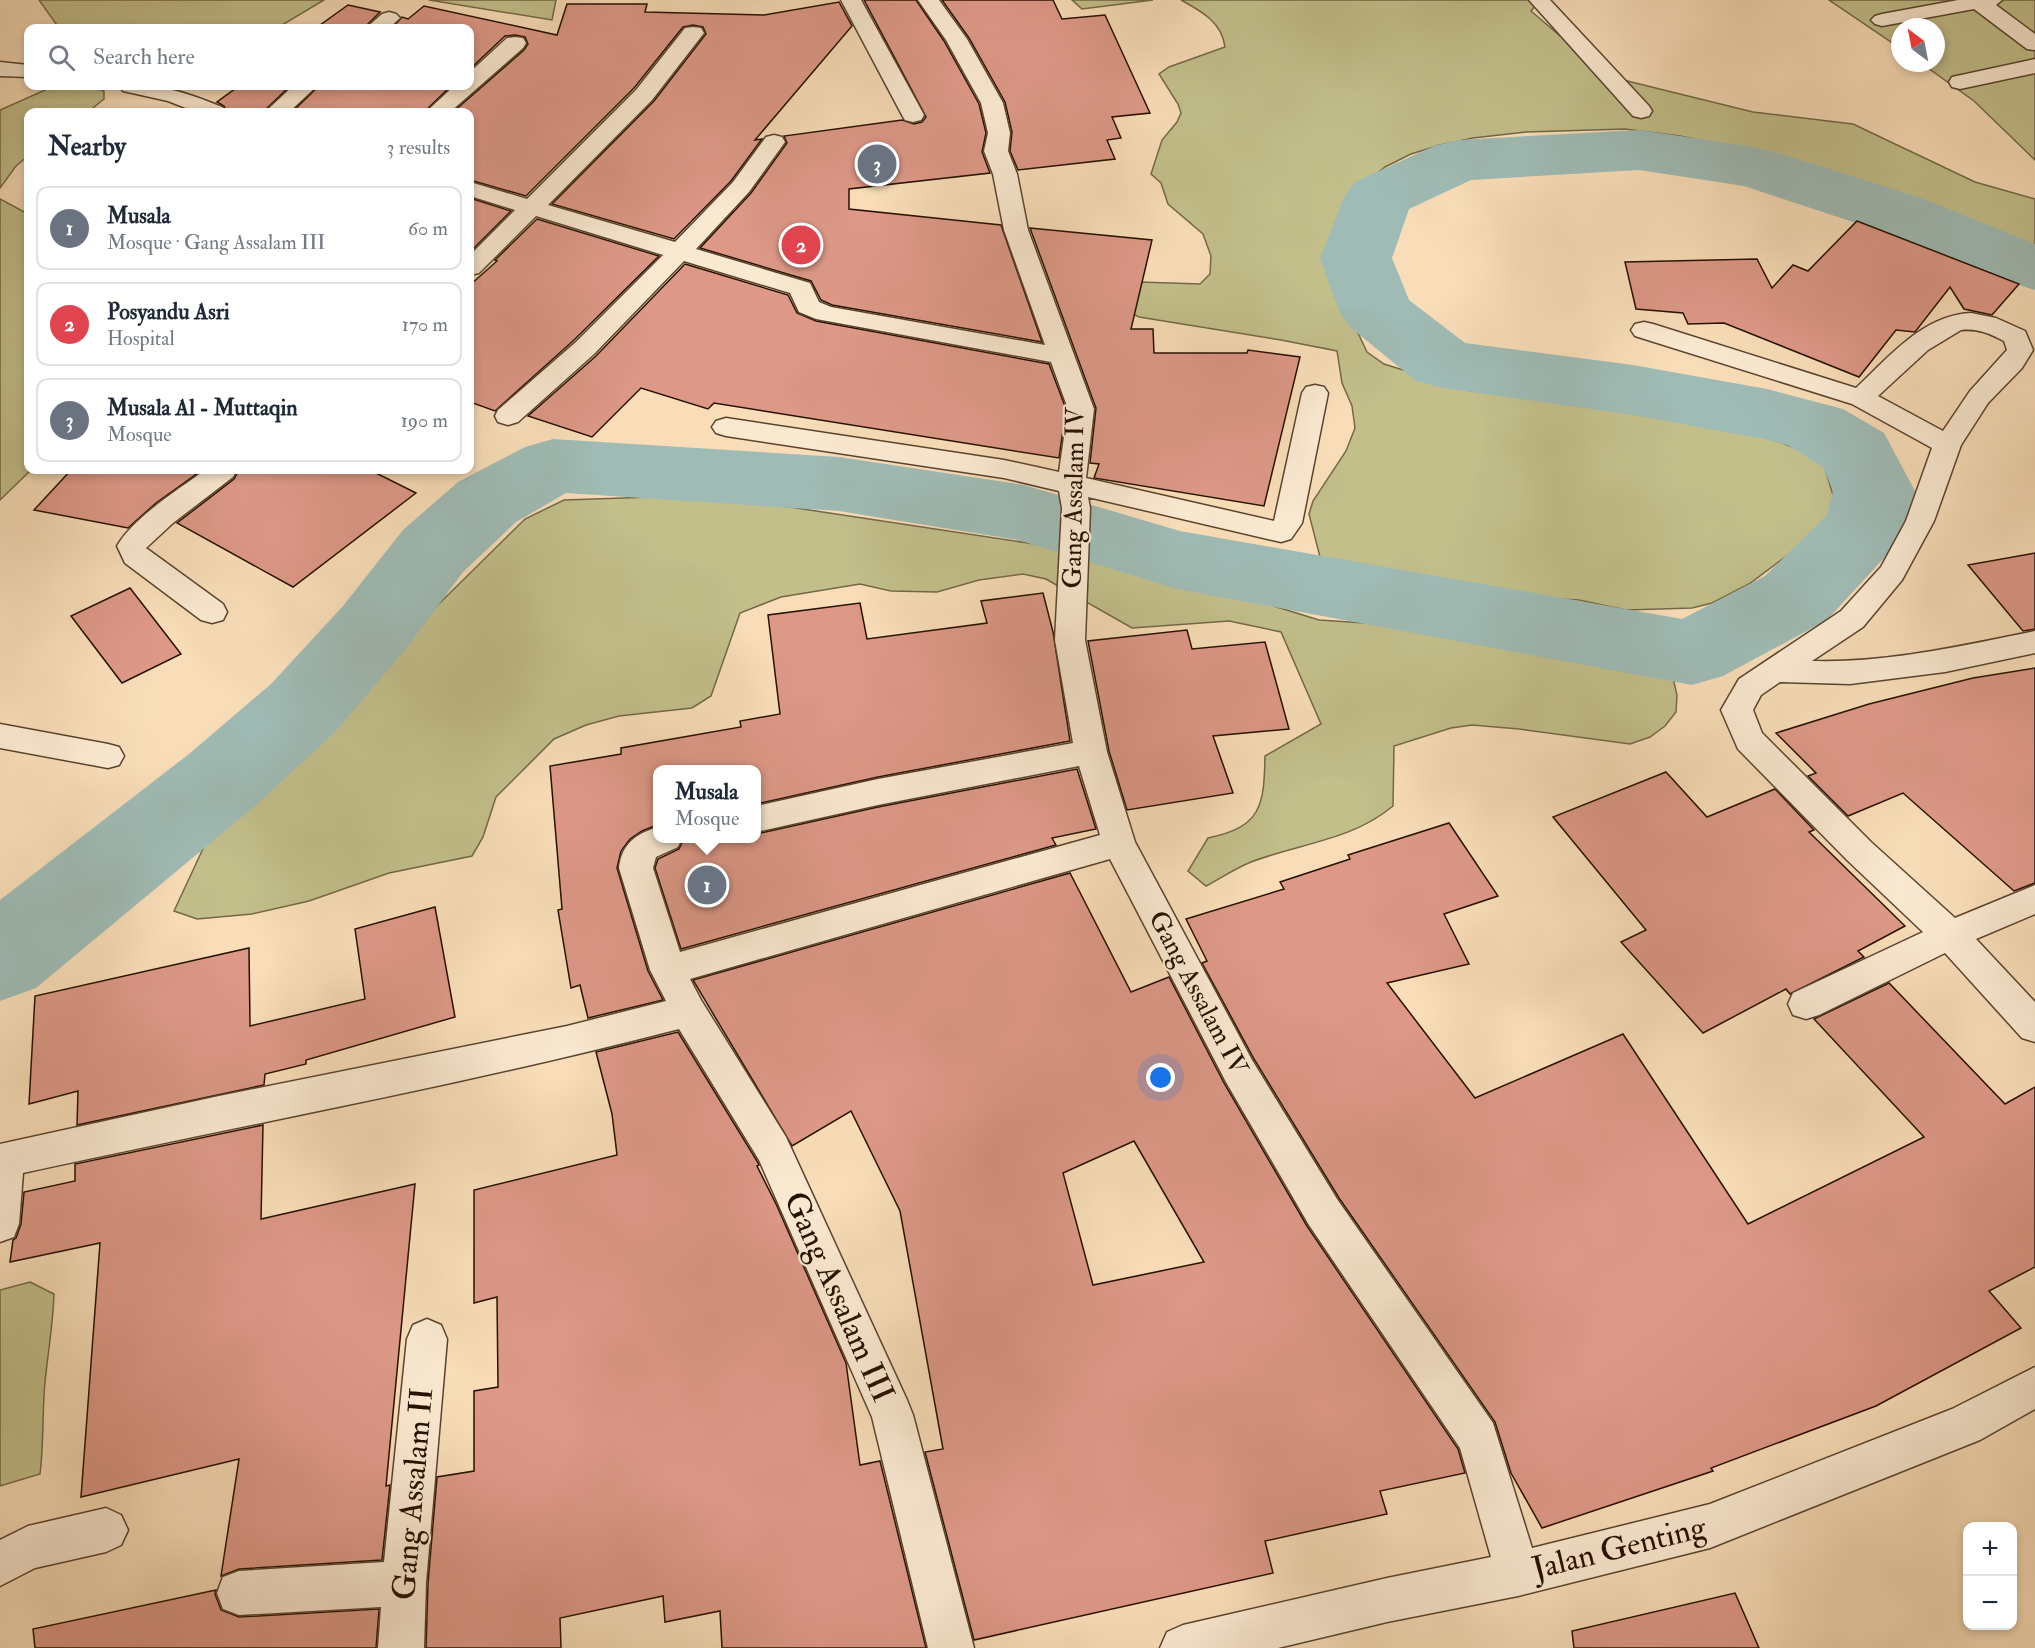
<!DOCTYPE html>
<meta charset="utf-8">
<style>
:root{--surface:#fff;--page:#f2f2f3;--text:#1f2937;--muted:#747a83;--line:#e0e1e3;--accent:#db2777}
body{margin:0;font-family:"IM FELL Double Pica",serif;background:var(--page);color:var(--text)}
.controls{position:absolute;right:18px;bottom:18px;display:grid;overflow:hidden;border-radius:12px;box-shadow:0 3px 9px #0003}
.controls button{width:54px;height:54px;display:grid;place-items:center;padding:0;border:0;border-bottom:2px solid var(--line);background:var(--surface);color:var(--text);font:30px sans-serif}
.compass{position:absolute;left:1891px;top:18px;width:54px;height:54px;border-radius:50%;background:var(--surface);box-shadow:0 3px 9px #0003;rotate:328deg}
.you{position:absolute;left:1161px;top:1078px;width:21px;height:21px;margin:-15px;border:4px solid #fff;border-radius:50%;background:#1a73e8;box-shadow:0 0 0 9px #1a73e833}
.badge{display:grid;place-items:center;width:39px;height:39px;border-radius:50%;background:var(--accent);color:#fff;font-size:20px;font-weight:700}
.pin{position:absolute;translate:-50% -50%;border:3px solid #fff;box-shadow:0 2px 6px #0006}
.popup{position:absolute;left:653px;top:765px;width:108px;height:78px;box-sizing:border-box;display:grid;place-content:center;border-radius:12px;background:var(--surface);filter:drop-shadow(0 2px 4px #0005);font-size:20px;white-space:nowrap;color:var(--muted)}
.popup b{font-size:22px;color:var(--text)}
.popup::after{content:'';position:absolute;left:50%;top:100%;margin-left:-12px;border:12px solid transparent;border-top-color:var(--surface)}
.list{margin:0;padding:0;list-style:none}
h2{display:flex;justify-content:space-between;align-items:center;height:78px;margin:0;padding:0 24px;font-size:26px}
h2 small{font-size:20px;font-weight:400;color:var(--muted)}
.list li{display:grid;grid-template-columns:39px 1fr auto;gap:18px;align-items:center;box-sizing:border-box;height:84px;margin:0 12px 12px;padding:0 12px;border:2px solid var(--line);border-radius:12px}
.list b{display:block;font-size:22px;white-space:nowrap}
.list p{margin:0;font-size:20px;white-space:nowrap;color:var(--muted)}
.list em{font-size:20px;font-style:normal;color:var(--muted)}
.icon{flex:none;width:33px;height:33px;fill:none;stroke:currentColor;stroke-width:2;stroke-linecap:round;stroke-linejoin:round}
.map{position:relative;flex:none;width:2035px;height:1648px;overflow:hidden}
.search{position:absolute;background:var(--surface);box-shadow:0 3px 9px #0003;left:24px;top:24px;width:450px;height:66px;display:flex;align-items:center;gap:15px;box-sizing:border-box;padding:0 21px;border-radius:12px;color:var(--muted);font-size:22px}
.panel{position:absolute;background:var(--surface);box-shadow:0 3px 9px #0003;left:24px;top:108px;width:450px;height:366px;border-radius:12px}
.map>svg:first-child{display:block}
</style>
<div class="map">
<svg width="2035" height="1648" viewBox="0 0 2035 1648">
<rect width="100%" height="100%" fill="#f8ddb8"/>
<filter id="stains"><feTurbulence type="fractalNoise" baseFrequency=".00333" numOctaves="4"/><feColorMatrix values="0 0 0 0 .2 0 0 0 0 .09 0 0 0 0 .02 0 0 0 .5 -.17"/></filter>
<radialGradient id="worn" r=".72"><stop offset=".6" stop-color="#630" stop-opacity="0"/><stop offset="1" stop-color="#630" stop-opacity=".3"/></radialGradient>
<g fill="#c2bf8b" stroke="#746846" stroke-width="1.5">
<polygon points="39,0 324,0 277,28 59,28"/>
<polygon points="429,0 556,0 552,20"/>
<polygon points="1072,0 1153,0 1082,9"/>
<path d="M 1181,0 L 1540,0 L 1531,11 L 1607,76 L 1753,112 L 1853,124 L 1975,182 L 2035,199 L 2035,253 L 1980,237 L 1885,190 L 1803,169 L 1753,151 L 1680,136 L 1625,129 L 1526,132 L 1473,138 L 1440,145 L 1411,154 L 1385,167 L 1358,189 L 1344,239 L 1341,297 L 1367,352 L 1384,364 L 1470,391 L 1515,394 L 1665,417 C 1716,420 1778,437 1823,462 L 1837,508 L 1832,522 L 1749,584 L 1712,603 L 1692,608 L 1626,610 L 1579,600 L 1533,598 L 1465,588 L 1354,566 L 1320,557 L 1309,514 L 1313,501 L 1346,451 L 1355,428 L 1352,406 L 1342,383 L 1337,351 L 1281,340 L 1139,317 L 1124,310 L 1140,282 L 1200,284 L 1210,274 L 1211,256 L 1203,234 L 1168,204 L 1161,183 L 1151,174 L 1162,140 L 1177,122 L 1181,113 L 1178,104 L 1159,74 L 1169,67 L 1225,47 C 1222,22 1201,11 1181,0 Z"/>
<polygon points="1829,0 2035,0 2035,160 1974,101 1921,63 1936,63 1936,27 1900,27 1900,48"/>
<polygon points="54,86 90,86 104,91 104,99 88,112 28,112 28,156 16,166 0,188 0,110"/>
<polygon points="0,199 28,214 28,470 31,470 0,500"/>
<path d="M 710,495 L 1055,547 L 1183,578 L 1319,620 L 1411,626 L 1434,624 L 1539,643 L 1673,678 L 1677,695 L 1676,712 L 1665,726 L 1650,737 L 1630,744 L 1519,729 L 1472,725 L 1451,728 L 1394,746 L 1393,806 C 1351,841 1300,843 1251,862 C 1236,868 1221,878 1206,886 L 1188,871 L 1208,838 C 1262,827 1264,805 1265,756 L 1321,724 L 1281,632 L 1229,621 L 1132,628 L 1046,579 L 1023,574 L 979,580 L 937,592 L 891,591 L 860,584 L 781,597 L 740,613 L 711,696 L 692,708 L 619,716 L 586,725 L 554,739 L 496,797 L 483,837 L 472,856 L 389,873 L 309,901 L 252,914 L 197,919 L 174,911 L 234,782 L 276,756 L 315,726 L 525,519 L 564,500 Z"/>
<path d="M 30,1282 L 54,1294 C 53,1324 48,1352 45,1382 C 42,1413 44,1442 40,1474 L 0,1486 L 0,1290 Z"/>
</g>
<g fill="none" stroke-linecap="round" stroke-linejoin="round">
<polygon fill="#9fbbb5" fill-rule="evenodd" points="1639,130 1755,147 1779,153 1921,198 2035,244 2035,290 1977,272 1871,228 1744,186 1639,170 1471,180 1409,209 1392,258 1409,300 1465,343 1633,365 1767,389 1843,409 1884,433 1915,491 1908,526 1895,546 1827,620 1723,676 1692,685 1177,589 1018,540 839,511 566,493 516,522 463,572 405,650 335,732 255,806 36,988 0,1001 0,900 189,754 271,684 343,606 403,530 458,482 525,447 553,439 839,457 1024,485 1180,531 1682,619 1765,576 1827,515 1833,491 1823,467 1787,445 1764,439 1633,415 1443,388 1416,381 1350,327 1339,311 1320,258 1344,197 1355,182 1434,146 1458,140"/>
</g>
<g fill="#dd9887" stroke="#261000" stroke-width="1.5" fill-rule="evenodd">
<polygon points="864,0 916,0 944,41 979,104 986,133 982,152 990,173 849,189 849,209 1001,225 1042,342 832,305 821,300 811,281 700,248 751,193 787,143 784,136 902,120 914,124 922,122 926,117"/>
<polygon points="942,0 1053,0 1062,19 1105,15 1150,113 1112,117 1121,138 1107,140 1115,159 1018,170 1010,151 1012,132 1005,102 969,38"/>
<polygon points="839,2 852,26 755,140 762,139 731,181 674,239 552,204 654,101 706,34 703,27 693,25 683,27 634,88 526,196 470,180 470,112 453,112 524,50 528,44 525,37 515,35 505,36 470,69 470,28 392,28 402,17 408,19 424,6 557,35 567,4 647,4 645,12 764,15"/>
<polygon points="348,5 380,12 364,28 316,28"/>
<polygon points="239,86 290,86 263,112 227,112 224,106 217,102"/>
<polygon points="319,86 451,86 424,112 292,112"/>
<polygon points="470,198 511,211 471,251 470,250"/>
<polygon points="537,219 659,256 574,340 495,411 470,402 470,285 497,261 495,260"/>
<polygon points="1857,221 2019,284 1992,315 1964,309 1950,287 1915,332 1896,330 1859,377 1724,323 1688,324 1683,313 1636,309 1625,262 1757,259 1772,288 1793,265 1808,271"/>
<polygon points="1030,228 1152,240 1131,329 1153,329 1154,353 1247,353 1248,350 1300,357 1264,506 1094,478 1099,464 1090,463 1096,408"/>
<polygon points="685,264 788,295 797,313 816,321 1049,364 1066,409 1059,458 714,403 708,409 641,388 592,437 528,416 596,356"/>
<polygon points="71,470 202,470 156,503 128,528 34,510"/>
<polygon points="239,470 370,470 416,493 293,587 177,523 234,479"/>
<polygon points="2035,553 2035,629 2023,631 1968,565"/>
<polygon points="130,588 181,654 122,683 71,616"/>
<polygon points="1043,593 1053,632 1070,741 878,777 756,804 756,770 657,770 657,825 642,831 630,839 621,851 617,868 648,971 663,1000 588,1018 580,985 571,988 558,910 562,909 550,766 621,754 621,748 741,727 740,721 780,714 768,615 860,603 867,639 987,623 981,601"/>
<polygon points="1187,630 1192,649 1265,642 1289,729 1213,736 1233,793 1127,810 1109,751 1088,641"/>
<polygon points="2035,668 2035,883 2014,891 1903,793 1848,816 1808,776 1816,773 1776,733 1869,704 1973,678"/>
<polygon points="1077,769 1096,829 1052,838 1056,845 681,949 655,868 658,859 679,849 684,838 756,838 756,834 878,807"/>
<polygon points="1666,772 1707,817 1775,789 1814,830 1809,832 1905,926 1858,951 1864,957 1790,994 1786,989 1703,1033 1621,942 1646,930 1553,817"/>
<polygon points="1449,823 1498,896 1444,914 1469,964 1387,983 1475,1098 1623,1034 1748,1224 1924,1137 1814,1019 1889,983 2005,1104 2035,1087 2035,1267 1989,1291 2021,1328 1876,1406 1711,1468 1713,1471 1542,1528 1511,1473 1495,1422 1339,1198 1254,1059 1202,963 1207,961 1186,919 1284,889 1280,882 1350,859 1348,855"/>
<path d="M 1070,873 L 1131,992 L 1169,977 L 1224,1083 L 1307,1226 L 1458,1449 L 1465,1473 L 1380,1491 L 1387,1514 L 1265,1541 L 1273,1573 L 974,1640 L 925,1452 L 943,1449 L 900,1211 L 851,1111 L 792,1146 L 693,980 ZM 1134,1141 L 1204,1262 L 1093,1285 L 1063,1173 Z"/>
<polygon points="435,907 455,1017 306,1060 306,1064 265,1074 264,1085 77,1125 78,1091 29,1104 35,996 249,948 250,1026 365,999 355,929"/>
<polygon points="678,1032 757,1161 759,1165 757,1166 777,1206 846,1363 860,1465 880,1461 926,1648 722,1648 720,1611 665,1622 663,1596 560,1618 561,1648 426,1648 428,1583 437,1477 474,1471 474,1391 498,1387 497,1297 474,1303 474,1190 617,1155 612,1114 596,1052"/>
<polygon points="263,1125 261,1219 415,1184 386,1486 390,1485 382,1560 239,1569 221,1576 239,1459 81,1497 100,1243 10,1262 13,1240 16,1238 21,1224 24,1192 75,1181 75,1164"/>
<polygon points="216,1590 215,1594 221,1610 239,1617 379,1609 376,1648 35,1648 33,1629"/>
<polygon points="1735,1593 1759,1648 1574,1648 1572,1631"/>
</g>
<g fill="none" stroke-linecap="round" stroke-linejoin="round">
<defs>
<g id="street">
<polygon points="841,0 861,0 924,115 921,120 913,122 905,120 902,115"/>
<path d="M 918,0 L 939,0 L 967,39 L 1003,103 L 1010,133 L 1008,151 L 1017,174 L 1028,230 L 1094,409 L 1086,478 L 1274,521 L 1302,393 L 1306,387 L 1315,385 L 1324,387 L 1328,393 L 1302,523 L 1291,539 L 1281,542 L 1088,497 L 1090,508 L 1085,640 L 1107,752 L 1135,842 L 1252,1060 L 1337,1199 L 1493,1423 L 1532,1548 L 1710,1504 L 1952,1409 L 2035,1367 L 2035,1409 L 1980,1440 L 1710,1548 L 1518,1596 L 1387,1622 L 1278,1648 L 1160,1648 L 1167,1632 L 1183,1625 L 1387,1578 L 1491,1557 L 1460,1448 L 1309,1225 L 1226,1082 L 1110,859 L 690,979 L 701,1000 L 786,1137 L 907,1400 L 913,1415 L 974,1648 L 928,1648 L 872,1417 L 759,1160 L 679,1029 C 463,1085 242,1125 23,1173 L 19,1224 L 14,1237 L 0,1242 L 0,1144 L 219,1096 L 567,1026 L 666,1001 L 650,970 L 619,868 C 622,843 636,834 658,827 L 658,838 L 682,838 L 678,847 L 656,857 L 653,868 L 680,952 L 1100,835 L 1079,766 L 878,805 L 756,832 L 756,806 L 878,779 L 1073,743 L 1055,640 L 1062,508 L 1059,491 L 1004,478 L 726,436 L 716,433 L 712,427 L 716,421 L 726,418 L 1004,460 L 1059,472 L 1068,409 L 1051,362 L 816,319 L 799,312 L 790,293 L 684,261 L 594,354 L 518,422 L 508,425 L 498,422 L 495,416 L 498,410 L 576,342 L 663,255 L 536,216 L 479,273 L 470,275 L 470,255 L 515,210 L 470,196 L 470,182 L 527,199 L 636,90 L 685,28 L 693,27 L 701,28 L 704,33 L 652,100 L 548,205 L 675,242 L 733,182 L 766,137 L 774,135 L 782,137 L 785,142 L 749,192 L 696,249 L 810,283 L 819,302 L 831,307 L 1045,345 L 1004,230 L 993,174 L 984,151 L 988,133 L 981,103 L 946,40 Z"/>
<polygon points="1529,0 1550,0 1649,106 1652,111 1649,116 1641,118 1633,116"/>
<polygon points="1958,0 2002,0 1996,5 2035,34 2035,50 2027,49 1974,9 1882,26 1875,24 1871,20 1875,16 1882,14"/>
<polygon points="389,12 396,14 400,18 389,28 366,28 382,14"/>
<polygon points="515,37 523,38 526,43 523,48 450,112 426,112 454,86 470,86 470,72 507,38"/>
<polygon points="2035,59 2035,73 1960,89 1952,87 1949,82 1952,77"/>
<polygon points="0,62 28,65 28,77 0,76"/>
<path d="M 120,86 C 157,82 188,93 222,107 L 225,112 L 196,112 L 168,101 L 123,91 Z"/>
<polygon points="293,86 317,86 289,112 265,112"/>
<path d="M 1971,313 L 1996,318 L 2025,331 L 2033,350 L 2022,368 L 1988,403 L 1961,445 L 1934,521 L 1902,580 L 1863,627 L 1812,661 C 1887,663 1961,646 2035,631 L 2035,653 L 1945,672 L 1850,684 L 1780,682 L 1761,695 L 1753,710 L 1762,733 L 1871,842 L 1955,918 L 2035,885 L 2035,914 L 1976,939 L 2035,1002 L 2035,1042 L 2022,1038 L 1945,953 L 1819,1015 L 1806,1019 L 1793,1015 L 1788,1004 L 1793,993 L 1923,932 L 1847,860 L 1738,749 L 1721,710 L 1739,679 L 1841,611 L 1881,567 L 1906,521 L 1932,448 L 1852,404 L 1635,336 L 1631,330 L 1635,324 L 1644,322 L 1653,324 L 1856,388 C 1889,357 1923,315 1971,313 ZM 1961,330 C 1978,328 1990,334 2004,341 L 2007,350 L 1970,391 L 1943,431 L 1878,396 L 1928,350 Z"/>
<path d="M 205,470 L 237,470 L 233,477 L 173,523 L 146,548 L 223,604 L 227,612 L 223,620 L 212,623 L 201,620 L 125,563 L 117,546 C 133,518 179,489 205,470 Z"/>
<polygon points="0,724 108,744 119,747 124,756 119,765 108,768 0,748"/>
<polygon points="427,1319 441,1325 447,1339 426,1583 424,1648 378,1648 381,1607 239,1615 223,1609 217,1593 223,1577 239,1571 384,1562 407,1339 413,1325"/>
<polygon points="106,1508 121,1515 128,1530 121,1545 106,1552 35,1568 0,1586 0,1540 28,1526"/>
</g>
</defs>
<use href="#street" stroke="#5a432e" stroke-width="3"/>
<use href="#street" fill="#fae9d1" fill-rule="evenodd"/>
</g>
<g text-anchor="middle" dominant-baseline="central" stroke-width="4.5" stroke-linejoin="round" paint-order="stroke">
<g font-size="26" fill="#261000" stroke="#fae9d1">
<text transform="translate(1074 498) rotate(-89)">Gang Assalam IV</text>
<text transform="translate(1198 993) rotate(62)">Gang Assalam IV</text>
</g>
<g font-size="32" fill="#261000" stroke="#fae9d1">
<text transform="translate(839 1297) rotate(66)">Gang Assalam III</text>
<text transform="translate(413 1494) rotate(-85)">Gang Assalam II</text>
<text transform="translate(1619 1548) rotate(-14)">Jalan Genting</text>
</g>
</g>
<rect width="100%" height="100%" filter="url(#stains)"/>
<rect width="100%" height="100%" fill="url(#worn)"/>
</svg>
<div class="controls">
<button>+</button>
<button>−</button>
</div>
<svg class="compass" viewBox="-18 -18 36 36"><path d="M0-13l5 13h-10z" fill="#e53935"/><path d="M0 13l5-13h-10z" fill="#747a83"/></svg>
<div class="you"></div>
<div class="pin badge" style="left:707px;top:885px;background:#6b7280">1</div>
<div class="popup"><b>Musala</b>Mosque</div>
<div class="pin badge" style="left:801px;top:245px;background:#e0444e">2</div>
<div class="pin badge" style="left:877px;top:164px;background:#6b7280">3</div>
<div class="search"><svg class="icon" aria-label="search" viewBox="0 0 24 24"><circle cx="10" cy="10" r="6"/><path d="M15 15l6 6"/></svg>Search here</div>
<section class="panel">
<h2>Nearby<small>3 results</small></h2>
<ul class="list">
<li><span class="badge" style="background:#6b7280">1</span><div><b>Musala</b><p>Mosque · Gang Assalam III</p></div><em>60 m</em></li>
<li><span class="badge" style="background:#e0444e">2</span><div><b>Posyandu Asri</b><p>Hospital</p></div><em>170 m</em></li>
<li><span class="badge" style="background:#6b7280">3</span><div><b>Musala Al - Muttaqin</b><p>Mosque</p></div><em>190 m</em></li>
</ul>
</section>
</div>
